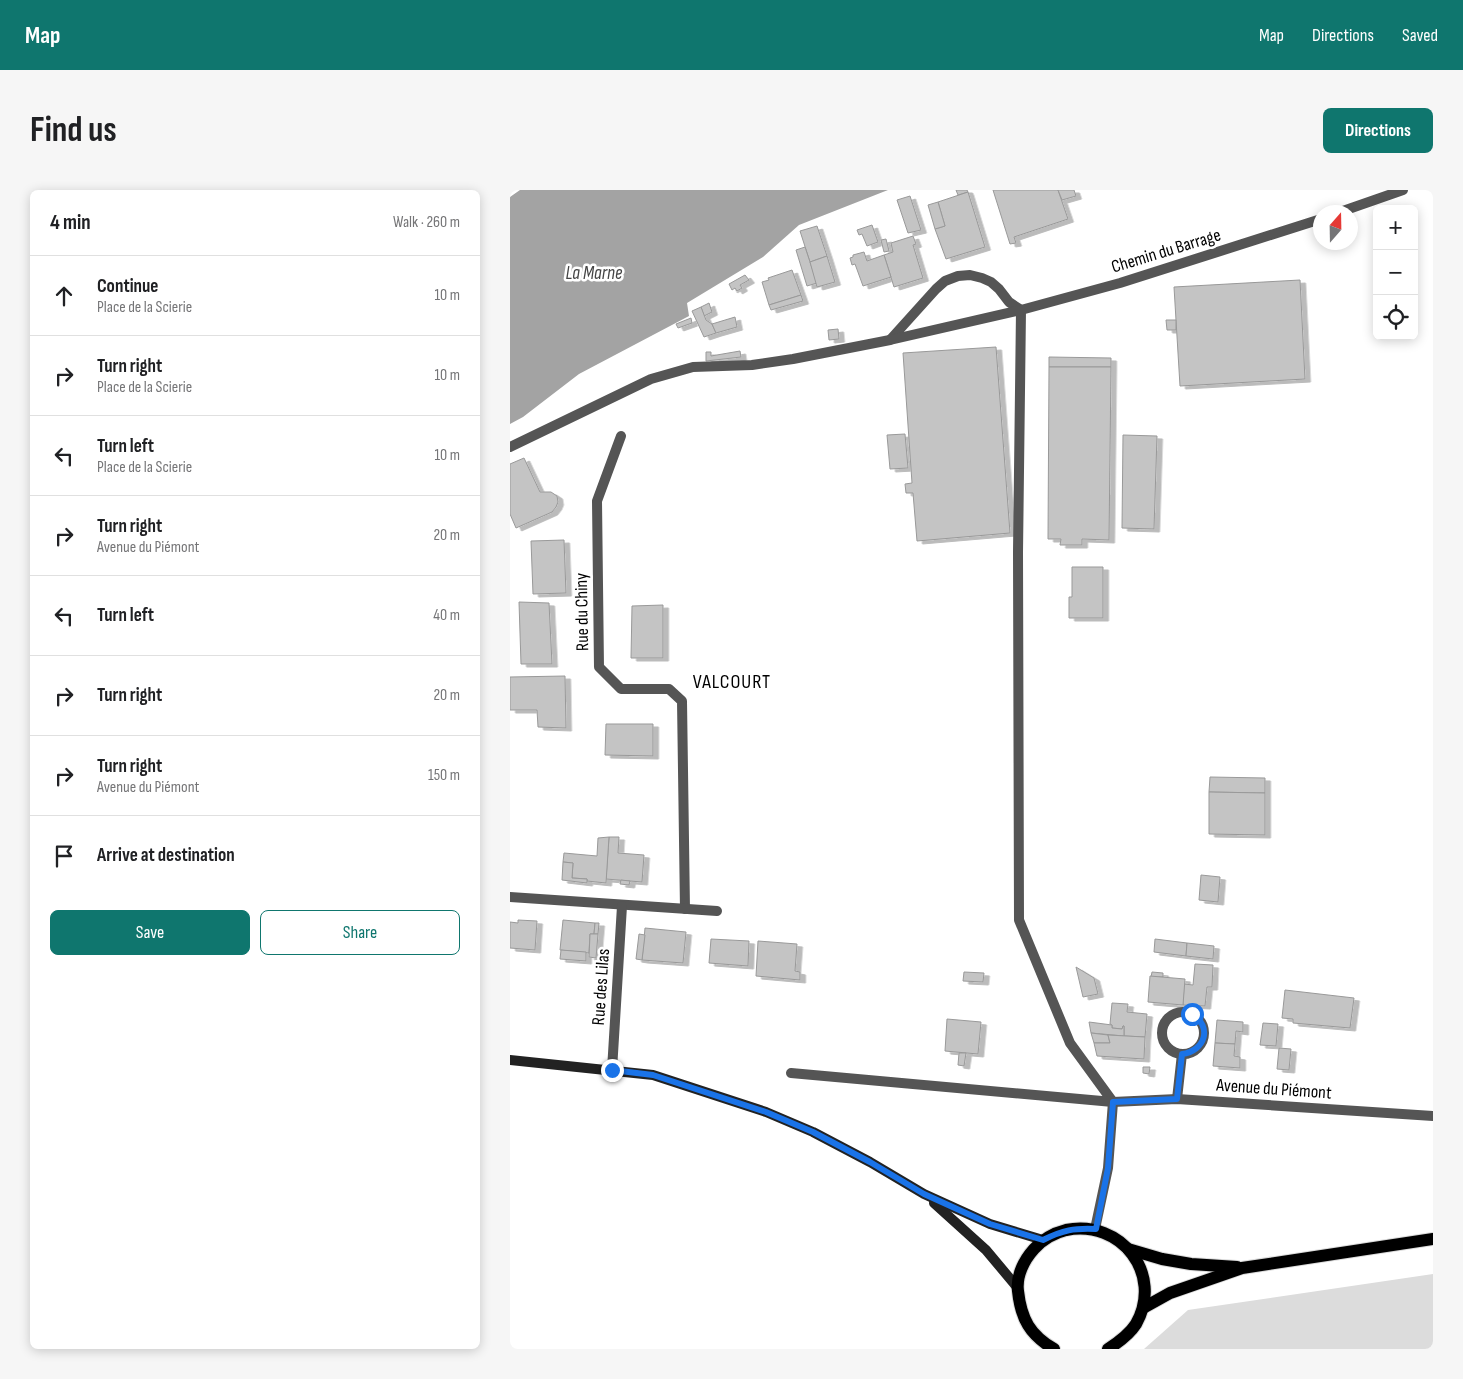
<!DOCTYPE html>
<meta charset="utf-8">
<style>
:root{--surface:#fff;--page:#f6f6f6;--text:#202124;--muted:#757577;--line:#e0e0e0;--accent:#0f766e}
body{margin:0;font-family:"Sofia Sans Condensed",sans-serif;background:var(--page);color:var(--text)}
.controls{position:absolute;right:15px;top:15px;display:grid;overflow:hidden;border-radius:8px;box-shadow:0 2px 12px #0003}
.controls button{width:45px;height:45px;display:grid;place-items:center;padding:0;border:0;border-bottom:1px solid var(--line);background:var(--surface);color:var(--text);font:25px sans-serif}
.compass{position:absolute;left:803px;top:15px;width:45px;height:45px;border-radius:50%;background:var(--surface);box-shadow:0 2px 12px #0003;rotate:20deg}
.stop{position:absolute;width:15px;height:15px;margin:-11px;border:4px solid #1a73e8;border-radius:50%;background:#fff}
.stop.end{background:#1a73e8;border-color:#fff;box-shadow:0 1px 5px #0008}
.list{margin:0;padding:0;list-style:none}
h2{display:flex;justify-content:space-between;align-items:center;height:65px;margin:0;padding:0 20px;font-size:21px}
h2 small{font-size:16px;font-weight:400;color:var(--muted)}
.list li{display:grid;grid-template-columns:32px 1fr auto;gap:15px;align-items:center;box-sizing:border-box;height:80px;padding:0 20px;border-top:1px solid var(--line)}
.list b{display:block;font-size:19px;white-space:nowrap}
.list p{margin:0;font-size:16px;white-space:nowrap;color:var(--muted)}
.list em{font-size:16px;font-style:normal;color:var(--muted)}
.actions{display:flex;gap:10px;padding:15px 20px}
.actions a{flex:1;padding:11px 0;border:1px solid var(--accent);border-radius:8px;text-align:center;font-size:18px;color:var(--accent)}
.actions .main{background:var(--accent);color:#fff}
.icon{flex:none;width:28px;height:28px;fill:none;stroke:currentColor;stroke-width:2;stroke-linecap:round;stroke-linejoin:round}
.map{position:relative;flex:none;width:923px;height:1159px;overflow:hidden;border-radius:8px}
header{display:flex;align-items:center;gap:30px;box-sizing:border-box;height:70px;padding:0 25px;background:var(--accent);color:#fff}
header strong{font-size:24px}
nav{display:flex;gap:28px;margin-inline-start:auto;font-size:18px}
.intro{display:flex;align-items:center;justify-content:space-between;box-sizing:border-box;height:120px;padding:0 30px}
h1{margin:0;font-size:35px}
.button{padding:12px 22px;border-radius:8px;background:var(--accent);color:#fff;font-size:18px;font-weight:700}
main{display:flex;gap:30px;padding:0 30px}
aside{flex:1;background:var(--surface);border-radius:8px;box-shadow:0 2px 12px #0003}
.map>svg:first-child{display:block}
</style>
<header>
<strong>Map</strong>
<nav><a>Map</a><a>Directions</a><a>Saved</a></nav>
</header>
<div class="intro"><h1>Find us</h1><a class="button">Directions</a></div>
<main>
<aside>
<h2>4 min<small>Walk · 260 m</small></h2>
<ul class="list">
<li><svg class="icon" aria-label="ahead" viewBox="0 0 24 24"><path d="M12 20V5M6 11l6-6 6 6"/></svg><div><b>Continue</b><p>Place de la Scierie</p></div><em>10 m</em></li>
<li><svg class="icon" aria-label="right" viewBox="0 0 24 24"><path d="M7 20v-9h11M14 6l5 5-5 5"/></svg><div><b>Turn right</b><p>Place de la Scierie</p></div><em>10 m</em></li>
<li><svg class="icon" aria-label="left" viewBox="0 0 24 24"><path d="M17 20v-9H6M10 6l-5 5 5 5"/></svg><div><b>Turn left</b><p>Place de la Scierie</p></div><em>10 m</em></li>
<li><svg class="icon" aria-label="right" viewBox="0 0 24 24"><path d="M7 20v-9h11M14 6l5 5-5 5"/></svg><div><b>Turn right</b><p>Avenue du Piémont</p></div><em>20 m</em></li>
<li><svg class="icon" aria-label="left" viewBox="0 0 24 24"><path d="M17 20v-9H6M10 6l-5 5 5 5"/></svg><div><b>Turn left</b></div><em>40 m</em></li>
<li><svg class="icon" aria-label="right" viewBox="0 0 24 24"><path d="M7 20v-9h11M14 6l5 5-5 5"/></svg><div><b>Turn right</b></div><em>20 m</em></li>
<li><svg class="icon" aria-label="right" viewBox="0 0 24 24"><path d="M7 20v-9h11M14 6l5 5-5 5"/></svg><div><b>Turn right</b><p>Avenue du Piémont</p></div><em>150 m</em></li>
<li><svg class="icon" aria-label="arrive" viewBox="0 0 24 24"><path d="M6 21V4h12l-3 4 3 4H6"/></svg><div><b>Arrive at destination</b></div></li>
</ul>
<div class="actions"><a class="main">Save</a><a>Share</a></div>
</aside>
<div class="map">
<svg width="923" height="1159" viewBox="0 0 923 1159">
<defs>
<filter id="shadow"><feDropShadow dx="5.5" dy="3" stdDeviation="0" flood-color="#0004"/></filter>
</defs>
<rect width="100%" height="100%" fill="#fff"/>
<polygon fill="#dcdcdc" points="923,1084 923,1159 634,1159 678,1120"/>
<polygon fill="#a3a3a3" points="10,0 378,0 289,35 253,67 177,113 179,126 69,184 13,227 0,234 0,7"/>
<g fill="#c4c4c4" stroke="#999" filter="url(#shadow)">
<polygon points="446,0 457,0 458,2 448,5"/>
<polygon points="483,0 548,0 558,29 504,47 506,53 500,54"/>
<polygon points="548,0 564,0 566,6 552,10"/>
<polygon points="458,2 475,57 436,69 425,39 435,36 428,12"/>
<polygon points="400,6 411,40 398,43 387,10"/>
<polygon points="428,12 435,36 425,39 418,15"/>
<polygon points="362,35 368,52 357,56 352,44 349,45 347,40"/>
<polygon points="307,36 317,66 300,72 290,41"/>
<polygon points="403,46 406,54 403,55 413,88 384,97 374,65 383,62 381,53"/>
<polygon points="376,49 379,61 374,62 371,50"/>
<polygon points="295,57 307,93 297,96 286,60"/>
<polygon points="354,62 357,71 374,65 381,87 353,96 345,74 342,75 340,68 343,67 343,65"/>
<polygon points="317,66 325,92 307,97 300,72"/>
<polygon points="282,80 291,105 259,115 252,92 259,90 258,88"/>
<polygon points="235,85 239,90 230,95 232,98 227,101 225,98 222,100 219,94"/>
<polygon points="790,90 795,189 670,196 664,97"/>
<polygon points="291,105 293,111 261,120 259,115"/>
<polygon points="199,113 202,122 194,126 191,117"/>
<polygon points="191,117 196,130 202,134 206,143 194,147 182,121"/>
<polygon points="225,127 227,137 206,143 202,134"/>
<polygon points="181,128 182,133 168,138 166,134"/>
<polygon points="656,130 666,130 666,140 657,140"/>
<polygon points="328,139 329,149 319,150 318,140"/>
<polygon points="486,157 500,343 407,351 403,303 396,303 395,294 402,293 393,163"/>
<polygon points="230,161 231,167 196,171 196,162 201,162 201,166"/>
<polygon points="539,167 601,168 601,177 539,177"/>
<polygon points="539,177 601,177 599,350 572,349 572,355 550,355 551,349 538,349"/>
<polygon points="395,244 398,278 380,279 377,245"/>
<polygon points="613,245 647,246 644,339 612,338"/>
<polygon points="14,268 30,302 41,302 47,306 48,312 46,317 42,322 6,338 0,324 0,274"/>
<polygon points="54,350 56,403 23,404 21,351"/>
<polygon points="562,377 593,377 593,428 559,428 559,407 562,407"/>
<polygon points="9,412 39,413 42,474 11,474"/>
<polygon points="153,415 153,468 121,468 122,416"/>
<polygon points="55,486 56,538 28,537 27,520 0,520 0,487"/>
<polygon points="96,534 143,534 143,566 95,565"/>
<polygon points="700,587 755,588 755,603 699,602"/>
<polygon points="699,602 755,603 755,645 699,644"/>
<polygon points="99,647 109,647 108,663 134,665 132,692 96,689"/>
<polygon points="99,647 96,693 77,691 77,689 62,688 63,673 53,672 54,663 87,666 88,648"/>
<polygon points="53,672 63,673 62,688 77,689 77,693 52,690"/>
<polygon points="691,685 710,687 708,712 689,710"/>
<polygon points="111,690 120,691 119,695 110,694"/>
<polygon points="8,730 27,731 25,760 0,758 0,732 8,733"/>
<polygon points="53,730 85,733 84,744 80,744 79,763 50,760"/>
<polygon points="85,733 89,733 88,744 84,744"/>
<polygon points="135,738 176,742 173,773 132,770"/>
<polygon points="80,744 88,744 86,768 79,767"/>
<polygon points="129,744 135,745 132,770 126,769"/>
<polygon points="201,749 239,751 238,776 199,773"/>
<polygon points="645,749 677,753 676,766 644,762"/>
<polygon points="248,751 287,754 285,781 290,782 290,790 246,786"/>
<polygon points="677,753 704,756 703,769 676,766"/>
<polygon points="51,760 76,762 76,771 50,769"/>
<polygon points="685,774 703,775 702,797 697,797 695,816 673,815 674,794 683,795"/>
<polygon points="566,777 584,788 588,804 573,807"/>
<polygon points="454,782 474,783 473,792 453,791"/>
<polygon points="642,782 653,783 653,787 641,787"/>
<polygon points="640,786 675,789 673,815 638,812"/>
<polygon points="775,800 844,808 840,838 783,833 783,829 772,828"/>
<polygon points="602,813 618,814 617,822 637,824 635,847 614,846 614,836 613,836 612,839 602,838 602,835 600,834"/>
<polygon points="437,829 471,832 468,864 435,861"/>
<polygon points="707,830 733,832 733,842 726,841 725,854 705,853"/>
<polygon points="579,832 602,835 602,838 612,839 613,836 614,836 614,846 581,843"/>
<polygon points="753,833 768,834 766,856 750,855"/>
<polygon points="581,843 598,845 600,853 584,853"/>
<polygon points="598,845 635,847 634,869 587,866 584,853 600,853"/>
<polygon points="705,853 725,854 724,866 730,867 730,878 703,876"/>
<polygon points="769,858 781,859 779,880 767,879"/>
<polygon points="449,863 456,863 454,876 448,875"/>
<polygon points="633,877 640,877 639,884 633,883"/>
</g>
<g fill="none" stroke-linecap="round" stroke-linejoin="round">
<defs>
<g id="primary">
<polyline points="618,1059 652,1069 681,1074 727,1077"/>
<polyline points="633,1118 660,1103 732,1078 923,1049"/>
<path d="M 544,1159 C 520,1145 511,1129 508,1101 C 506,1086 514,1070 524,1059 C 532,1050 544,1043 556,1040 C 611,1029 654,1084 626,1134 C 619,1145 609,1152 598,1159"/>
</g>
</defs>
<use href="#primary" stroke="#dbdbdb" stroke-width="14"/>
<g stroke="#555" stroke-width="10">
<polyline points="830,22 893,0"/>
<polyline points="380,150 426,99 435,91 448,86 460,85 472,88 481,92 489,99 499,112 511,120 508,362 509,730 560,853 603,912 598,978 585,1039"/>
<polyline points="111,246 87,311 89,477 111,499 159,499 172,511 175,719"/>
<polyline points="0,257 141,189 183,177 242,175 283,169 380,150 511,120 610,93 811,29"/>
<polyline points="0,707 207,721"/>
<circle cx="673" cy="843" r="21"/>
<polyline points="102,880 112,716"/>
<polyline points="281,883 603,912 667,909 923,926"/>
<polyline points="667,909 672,864"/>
</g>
<g stroke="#222" stroke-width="10">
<polyline points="0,870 143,885 256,922 303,942 360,972 414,1004 480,1034 533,1050"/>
<polyline points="424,1013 476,1060 507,1097"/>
</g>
<use href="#primary" stroke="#000" stroke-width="12"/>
</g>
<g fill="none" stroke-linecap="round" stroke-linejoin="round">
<path stroke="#1a73e8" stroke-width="6" d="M 102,880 L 143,885 L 256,922 L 303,942 L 360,972 L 414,1004 L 480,1034 L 533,1050 C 553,1040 564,1038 586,1039 L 598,978 L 603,912 L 667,909 L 672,864 C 695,861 703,837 682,824"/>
</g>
<g text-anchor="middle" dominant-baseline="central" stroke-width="5" stroke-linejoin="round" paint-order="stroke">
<g font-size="18" fill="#000" stroke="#fff">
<text transform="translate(656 61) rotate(-17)">Chemin du Barrage</text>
<text transform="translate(72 422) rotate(-91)">Rue du Chiny</text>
<text transform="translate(91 797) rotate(-86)">Rue des Lilas</text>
<text transform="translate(764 899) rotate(4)">Avenue du Piémont</text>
</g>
<g font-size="19" font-style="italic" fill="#444" stroke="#fff">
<text x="84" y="83">La Marne</text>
</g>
<g font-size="20" letter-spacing="1" fill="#000" stroke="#fff">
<text x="222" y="492">VALCOURT</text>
</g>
</g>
</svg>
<div class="controls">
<button>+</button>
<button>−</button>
<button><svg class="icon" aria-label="locate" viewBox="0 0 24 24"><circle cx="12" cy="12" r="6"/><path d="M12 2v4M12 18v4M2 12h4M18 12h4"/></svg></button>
</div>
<svg class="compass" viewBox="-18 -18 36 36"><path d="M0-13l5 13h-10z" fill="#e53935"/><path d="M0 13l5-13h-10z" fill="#757577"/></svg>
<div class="stop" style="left:682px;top:824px"></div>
<div class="stop end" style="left:102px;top:880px"></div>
</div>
</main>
